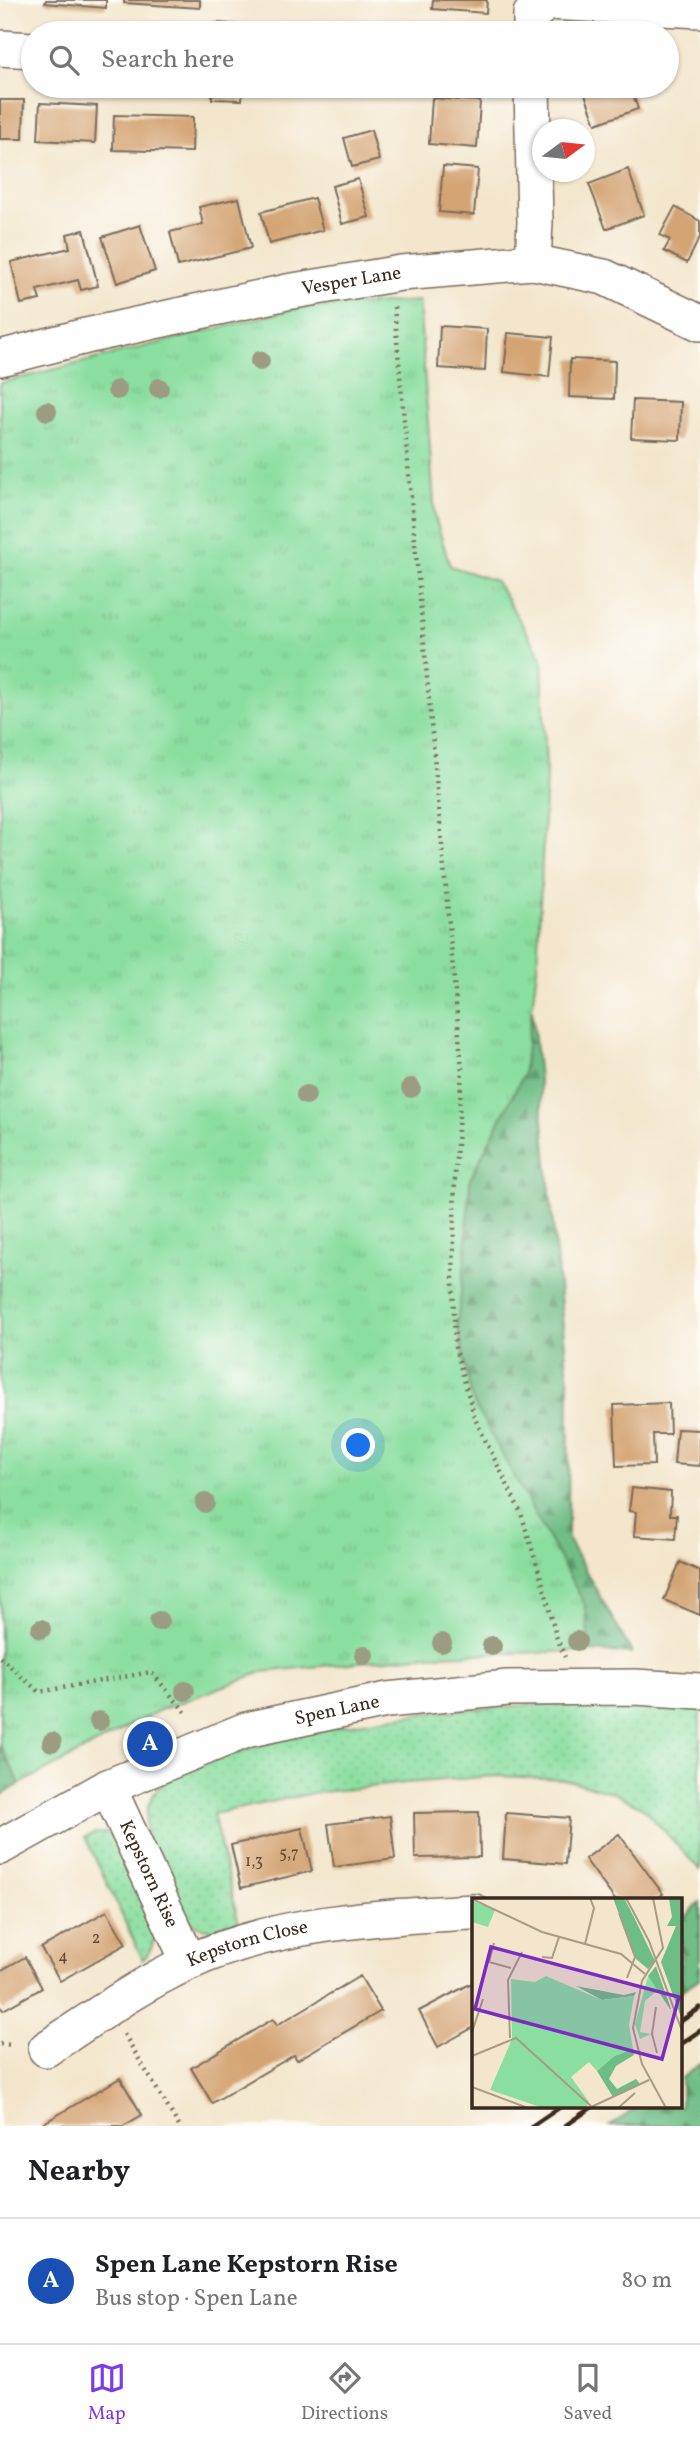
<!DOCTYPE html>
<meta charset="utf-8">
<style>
:root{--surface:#fff;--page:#f2f2f2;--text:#202124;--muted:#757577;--line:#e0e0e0;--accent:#7c3aed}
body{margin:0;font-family:Vollkorn,serif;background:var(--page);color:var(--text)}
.compass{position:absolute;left:532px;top:119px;width:63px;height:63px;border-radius:50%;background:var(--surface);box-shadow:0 2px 5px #0004;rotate:75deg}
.you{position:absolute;left:359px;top:1446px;width:24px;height:24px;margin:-18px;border:5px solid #fff;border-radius:50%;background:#1a73e8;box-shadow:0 0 0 10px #1a73e833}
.badge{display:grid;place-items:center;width:46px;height:46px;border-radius:50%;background:var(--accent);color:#fff;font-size:23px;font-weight:700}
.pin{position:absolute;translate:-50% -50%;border:4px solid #fff;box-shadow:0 2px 7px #0006}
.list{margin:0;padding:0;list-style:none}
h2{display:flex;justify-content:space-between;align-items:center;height:91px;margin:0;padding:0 28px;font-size:30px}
h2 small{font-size:23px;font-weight:400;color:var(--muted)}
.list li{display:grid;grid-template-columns:46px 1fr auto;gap:21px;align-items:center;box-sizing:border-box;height:126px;padding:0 28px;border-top:2px solid var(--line)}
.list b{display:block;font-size:26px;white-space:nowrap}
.list p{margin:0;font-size:23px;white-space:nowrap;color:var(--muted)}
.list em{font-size:23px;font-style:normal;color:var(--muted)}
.icon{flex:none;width:38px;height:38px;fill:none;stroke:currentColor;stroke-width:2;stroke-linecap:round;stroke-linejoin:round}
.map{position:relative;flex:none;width:700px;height:2126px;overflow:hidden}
.search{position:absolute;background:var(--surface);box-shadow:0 2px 5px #0004;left:21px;right:21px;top:21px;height:77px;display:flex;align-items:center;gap:18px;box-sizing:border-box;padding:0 24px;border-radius:38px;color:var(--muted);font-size:26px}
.sheet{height:217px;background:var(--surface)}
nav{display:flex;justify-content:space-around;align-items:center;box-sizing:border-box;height:98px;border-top:2px solid var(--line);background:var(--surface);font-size:19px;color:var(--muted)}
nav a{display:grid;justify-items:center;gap:4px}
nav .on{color:var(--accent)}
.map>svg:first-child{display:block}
</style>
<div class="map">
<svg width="700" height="2126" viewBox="0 0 700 2126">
<defs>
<pattern id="grass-dots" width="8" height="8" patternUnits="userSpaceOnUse" patternTransform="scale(1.75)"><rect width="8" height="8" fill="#8adea0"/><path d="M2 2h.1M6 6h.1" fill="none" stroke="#78bf89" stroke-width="1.8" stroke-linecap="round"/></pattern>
<pattern id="forest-firs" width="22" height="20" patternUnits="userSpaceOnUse" patternTransform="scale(1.75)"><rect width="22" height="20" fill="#6fbd86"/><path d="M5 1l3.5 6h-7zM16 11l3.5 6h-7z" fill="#5c9a6d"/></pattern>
<pattern id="park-tufts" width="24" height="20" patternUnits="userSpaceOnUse" patternTransform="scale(1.75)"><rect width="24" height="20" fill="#8adea0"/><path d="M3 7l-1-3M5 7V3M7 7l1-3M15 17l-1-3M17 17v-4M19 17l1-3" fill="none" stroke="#78bf89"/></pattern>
</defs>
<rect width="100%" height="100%" fill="#fdfcf7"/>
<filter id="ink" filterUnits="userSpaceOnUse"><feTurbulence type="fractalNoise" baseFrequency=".0143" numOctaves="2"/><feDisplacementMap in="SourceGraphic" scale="14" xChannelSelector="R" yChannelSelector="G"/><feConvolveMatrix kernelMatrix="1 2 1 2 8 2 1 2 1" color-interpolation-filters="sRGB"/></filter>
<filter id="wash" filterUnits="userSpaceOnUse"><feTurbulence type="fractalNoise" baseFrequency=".00686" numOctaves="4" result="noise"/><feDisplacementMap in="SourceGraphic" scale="28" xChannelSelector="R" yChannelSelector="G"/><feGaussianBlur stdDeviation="1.57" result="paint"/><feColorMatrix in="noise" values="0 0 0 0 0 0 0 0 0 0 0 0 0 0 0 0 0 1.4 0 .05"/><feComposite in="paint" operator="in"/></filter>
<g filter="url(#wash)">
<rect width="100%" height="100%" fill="#f3e6cc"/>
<g fill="url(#grass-dots)" stroke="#62845f" stroke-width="2">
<path d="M 549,1704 L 656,1705 L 700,1709 L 700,1870 L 643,1808 L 612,1792 L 563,1779 L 496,1776 L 406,1783 L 313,1793 L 213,1814 L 240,1928 C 222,1933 204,1933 189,1920 C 179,1911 147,1844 146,1830 C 145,1815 147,1801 157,1790 C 169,1774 191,1770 208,1763 C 317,1721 433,1710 549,1704 Z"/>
<path d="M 95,1833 L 106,1833 L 117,1840 C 127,1862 158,1914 155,1936 C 154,1946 149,1953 143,1960 L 85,1837 Z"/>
</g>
<g fill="url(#forest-firs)" stroke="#557452" stroke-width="2">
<polygon points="532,1008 569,1388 568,1540 632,1653 590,1651 584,1603 472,1400 457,1323 465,1261 470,1179 523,1075"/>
<polygon points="0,1745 20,1784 0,1796"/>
<polygon points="700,1902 700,1978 681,1991 681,1922"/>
<polygon points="700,2064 700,2126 610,2126 638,2107 681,2107 681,2078"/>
</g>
<polygon fill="url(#park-tufts)" stroke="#62845f" stroke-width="2" points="419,301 435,517 450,566 496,581 542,658 546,776 537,969 523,1075 470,1179 465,1261 457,1323 472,1400 584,1603 590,1651 428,1655 262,1672 160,1710 20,1784 0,1745 0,383 298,308"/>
<g id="blocks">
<g fill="#d4a474">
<polygon points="46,0 106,0 106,8 45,3"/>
<polygon points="124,0 200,0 200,8 124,3"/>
<polygon points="433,0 487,0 486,13 432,9"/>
<polygon points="215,23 246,25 245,33 215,33"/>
<polygon points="445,27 485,30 485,33 445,33"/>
<polygon points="212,86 243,86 242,100 212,99"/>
<polygon points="582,86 630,86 638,109 596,124"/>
<polygon points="432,98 480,101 477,148 429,144"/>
<polygon points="0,100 24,100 23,139 0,139"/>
<polygon points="40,103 97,106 95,143 38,140"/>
<polygon points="114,115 193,117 192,152 113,150"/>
<polygon points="371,130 379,160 352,167 344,138"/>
<polygon points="443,166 478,169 474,215 439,212"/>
<polygon points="628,169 644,215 606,229 589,184"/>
<polygon points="358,179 369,217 342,224 332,186"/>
<polygon points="239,198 251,248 178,266 170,232 203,224 199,207"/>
<polygon points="314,198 323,230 269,244 261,212"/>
<polygon points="675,207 700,221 700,237 687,263 664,251 670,240 660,235"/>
<polygon points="140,225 155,271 117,283 102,237"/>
<polygon points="84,230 98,286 81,290 78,280 37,290 40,300 21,304 11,262 70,248 67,234"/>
<polygon points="440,326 487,329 485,371 438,368"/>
<polygon points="508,333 553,337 549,377 504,372"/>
<polygon points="570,359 615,361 614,399 569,397"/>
<polygon points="633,400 681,402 680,440 631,438"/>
<polygon points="669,1403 670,1434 653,1434 654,1465 616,1466 614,1405"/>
<polygon points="677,1429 700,1430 700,1466 674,1464"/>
<polygon points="632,1488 671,1492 670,1515 677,1515 675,1539 634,1536 636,1512 629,1511"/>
<polygon points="680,1562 700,1571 700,1615 664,1600"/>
<polygon points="479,1812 480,1857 415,1858 414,1813"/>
<polygon points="506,1813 569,1818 565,1864 503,1859"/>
<polygon points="390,1816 395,1859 334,1867 328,1824"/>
<polygon points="302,1828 312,1871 241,1888 231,1845"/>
<polygon points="619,1834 663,1894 654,1900 615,1900 585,1859"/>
<polygon points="107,1911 126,1944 60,1981 41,1948"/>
<polygon points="25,1957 42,1988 3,2010 0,2005 0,1971"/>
<polygon points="360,1976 381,2011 297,2060 294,2055 212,2103 191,2068 273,2019 277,2025"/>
<polygon points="474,1982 474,2027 438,2047 419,2011"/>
<polygon points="120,2078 142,2115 123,2126 39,2126"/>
</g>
</g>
</g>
<g filter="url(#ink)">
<use href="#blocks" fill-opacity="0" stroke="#7b6c5b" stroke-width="2"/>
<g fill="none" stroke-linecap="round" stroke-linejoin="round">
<defs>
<g id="minor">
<polyline points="531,33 531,14 549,2 700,10"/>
<polyline points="0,48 33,50"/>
<polyline points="532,86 535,222 533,262"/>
<path id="s1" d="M 0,358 L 86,336 L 287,292 L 401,273 L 533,262 L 604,277 L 700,323"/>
<path id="s2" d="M 108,1787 L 189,1962"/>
<path id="s3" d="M 0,1847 L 108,1787 L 246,1730 L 387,1700 L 508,1688 L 635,1687 L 700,1691"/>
<path id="s4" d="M 46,2049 C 92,2019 137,1986 187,1963 C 276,1922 378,1917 474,1912"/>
</g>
</defs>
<use href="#minor" stroke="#7b6c5b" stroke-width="38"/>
<g stroke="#7b6c5b" stroke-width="4.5" stroke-dasharray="2 5" stroke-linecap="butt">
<polyline points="394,307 462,1070 455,1173 453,1281 455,1347 475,1419 521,1513 545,1591 556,1636 565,1657"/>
<polyline points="0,1657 39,1692 151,1672 187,1714"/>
<polyline points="124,2034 179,2126"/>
<polyline points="0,2044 14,2045"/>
</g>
<use href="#minor" stroke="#fff" stroke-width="35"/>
<g stroke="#3b2a1e" stroke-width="5">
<polyline points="681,2021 700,2008"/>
<polyline points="681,2044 700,2031"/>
<polyline points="532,2126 560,2107"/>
<polyline points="565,2126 592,2107"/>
</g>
</g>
<g fill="#9b9c82">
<circle cx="260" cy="361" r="10"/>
<circle cx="159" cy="388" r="10"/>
<circle cx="117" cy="390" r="10"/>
<circle cx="47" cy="411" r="10"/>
<circle cx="411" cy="1088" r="10"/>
<circle cx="306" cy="1095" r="10"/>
<circle cx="205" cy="1503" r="10"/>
<circle cx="159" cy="1621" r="10"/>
<circle cx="41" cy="1629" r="10"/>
<circle cx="577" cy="1641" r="10"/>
<circle cx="442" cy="1643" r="10"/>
<circle cx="492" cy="1646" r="10"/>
<circle cx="364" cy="1655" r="10"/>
<circle cx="185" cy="1691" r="10"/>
<circle cx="99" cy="1721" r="10"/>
<circle cx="52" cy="1742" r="10"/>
</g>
</g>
<g text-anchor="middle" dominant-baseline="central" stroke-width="7" stroke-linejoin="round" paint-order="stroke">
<g font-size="16" fill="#614834">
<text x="289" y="1854">5,7</text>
<text x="254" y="1862">1,3</text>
<text x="96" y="1939">2</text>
<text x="63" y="1957">4</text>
</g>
<g font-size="19" fill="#3b2a1e" stroke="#fdfcf7">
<text stroke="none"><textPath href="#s1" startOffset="360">Vesper Lane</textPath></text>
<text stroke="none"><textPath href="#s3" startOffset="366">Spen Lane</textPath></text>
<text stroke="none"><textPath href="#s2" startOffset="96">Kepstorn Rise</textPath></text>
<text stroke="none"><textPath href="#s4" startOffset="229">Kepstorn Close</textPath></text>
</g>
</g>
<g transform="translate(472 1898)">
<rect width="210" height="210" fill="#f3e6cc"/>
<path d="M 0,3 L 23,12 L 16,29 L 0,24 ZM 176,78 L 186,92 L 173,103 L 168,134 L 179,136 L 168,141 L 163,126 Z" fill="#8adea0"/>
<path d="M 141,0 L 152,0 L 162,19 L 183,63 L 176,71 L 164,61 ZM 210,0 L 210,122 L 189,64 L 204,28 L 195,28 L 200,19 L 197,1 ZM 184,68 L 199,111 L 198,111 L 176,78 ZM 104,88 L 152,97 L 164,94 L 162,98 L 130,102 ZM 161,151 L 162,157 L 144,168 L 137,181 L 145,191 L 164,181 L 168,186 L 141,199 L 125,173 L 142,158 Z" fill="#6fbd86"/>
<path d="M 74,78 L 130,102 L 162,98 L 157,127 L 161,151 L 142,158 L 125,173 L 117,164 L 99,179 L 117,204 L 114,210 L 71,210 L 18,192 L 40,141 L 39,81 L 63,84 Z" fill="#8adea0"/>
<path d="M 45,169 L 88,190 L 78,209 L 36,188 Z" fill="#8adea0"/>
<path fill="none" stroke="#a99b86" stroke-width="2" d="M 154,0 L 177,43 L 210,133M 181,0 L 191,50 L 170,83 L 161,130 L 170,166 L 194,210M 0,1 L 70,34 L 149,56 L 173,76M 147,15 L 163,59 L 155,80M 22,45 L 17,64 L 39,70M 113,46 L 122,10 L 118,0M 70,59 L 80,60 L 87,39M 184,109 L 180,136 L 185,155M 0,134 L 11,101M 38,140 L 36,82 L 50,54M 0,158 L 44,140 L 119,208M 0,189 L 56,210M 117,210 L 177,182M 146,210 L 163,195"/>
<path fill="#7b2cbf" fill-opacity="0.15" stroke="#7b2cbf" stroke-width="3.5" d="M 19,49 L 207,99 L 190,161 L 3,111 Z"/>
<rect width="210" height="210" fill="none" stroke="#3b2a1e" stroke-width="3.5"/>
</g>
</svg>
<svg class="compass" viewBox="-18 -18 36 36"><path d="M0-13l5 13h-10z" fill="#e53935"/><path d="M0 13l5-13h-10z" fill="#757577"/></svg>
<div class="you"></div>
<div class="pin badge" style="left:150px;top:1744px;background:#1a4fb4">A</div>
<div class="search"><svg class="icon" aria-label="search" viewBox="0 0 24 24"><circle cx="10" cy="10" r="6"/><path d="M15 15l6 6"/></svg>Search here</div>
</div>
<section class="sheet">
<h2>Nearby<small></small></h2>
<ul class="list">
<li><span class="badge" style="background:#1a4fb4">A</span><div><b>Spen Lane Kepstorn Rise</b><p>Bus stop · Spen Lane</p></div><em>80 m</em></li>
</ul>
</section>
<nav>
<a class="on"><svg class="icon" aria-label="map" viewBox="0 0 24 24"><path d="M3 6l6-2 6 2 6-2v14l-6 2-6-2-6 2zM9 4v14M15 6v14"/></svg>Map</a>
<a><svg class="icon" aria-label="directions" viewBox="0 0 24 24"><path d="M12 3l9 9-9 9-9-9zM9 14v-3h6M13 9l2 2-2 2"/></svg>Directions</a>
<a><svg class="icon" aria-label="saved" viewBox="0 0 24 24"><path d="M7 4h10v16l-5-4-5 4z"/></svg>Saved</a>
</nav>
